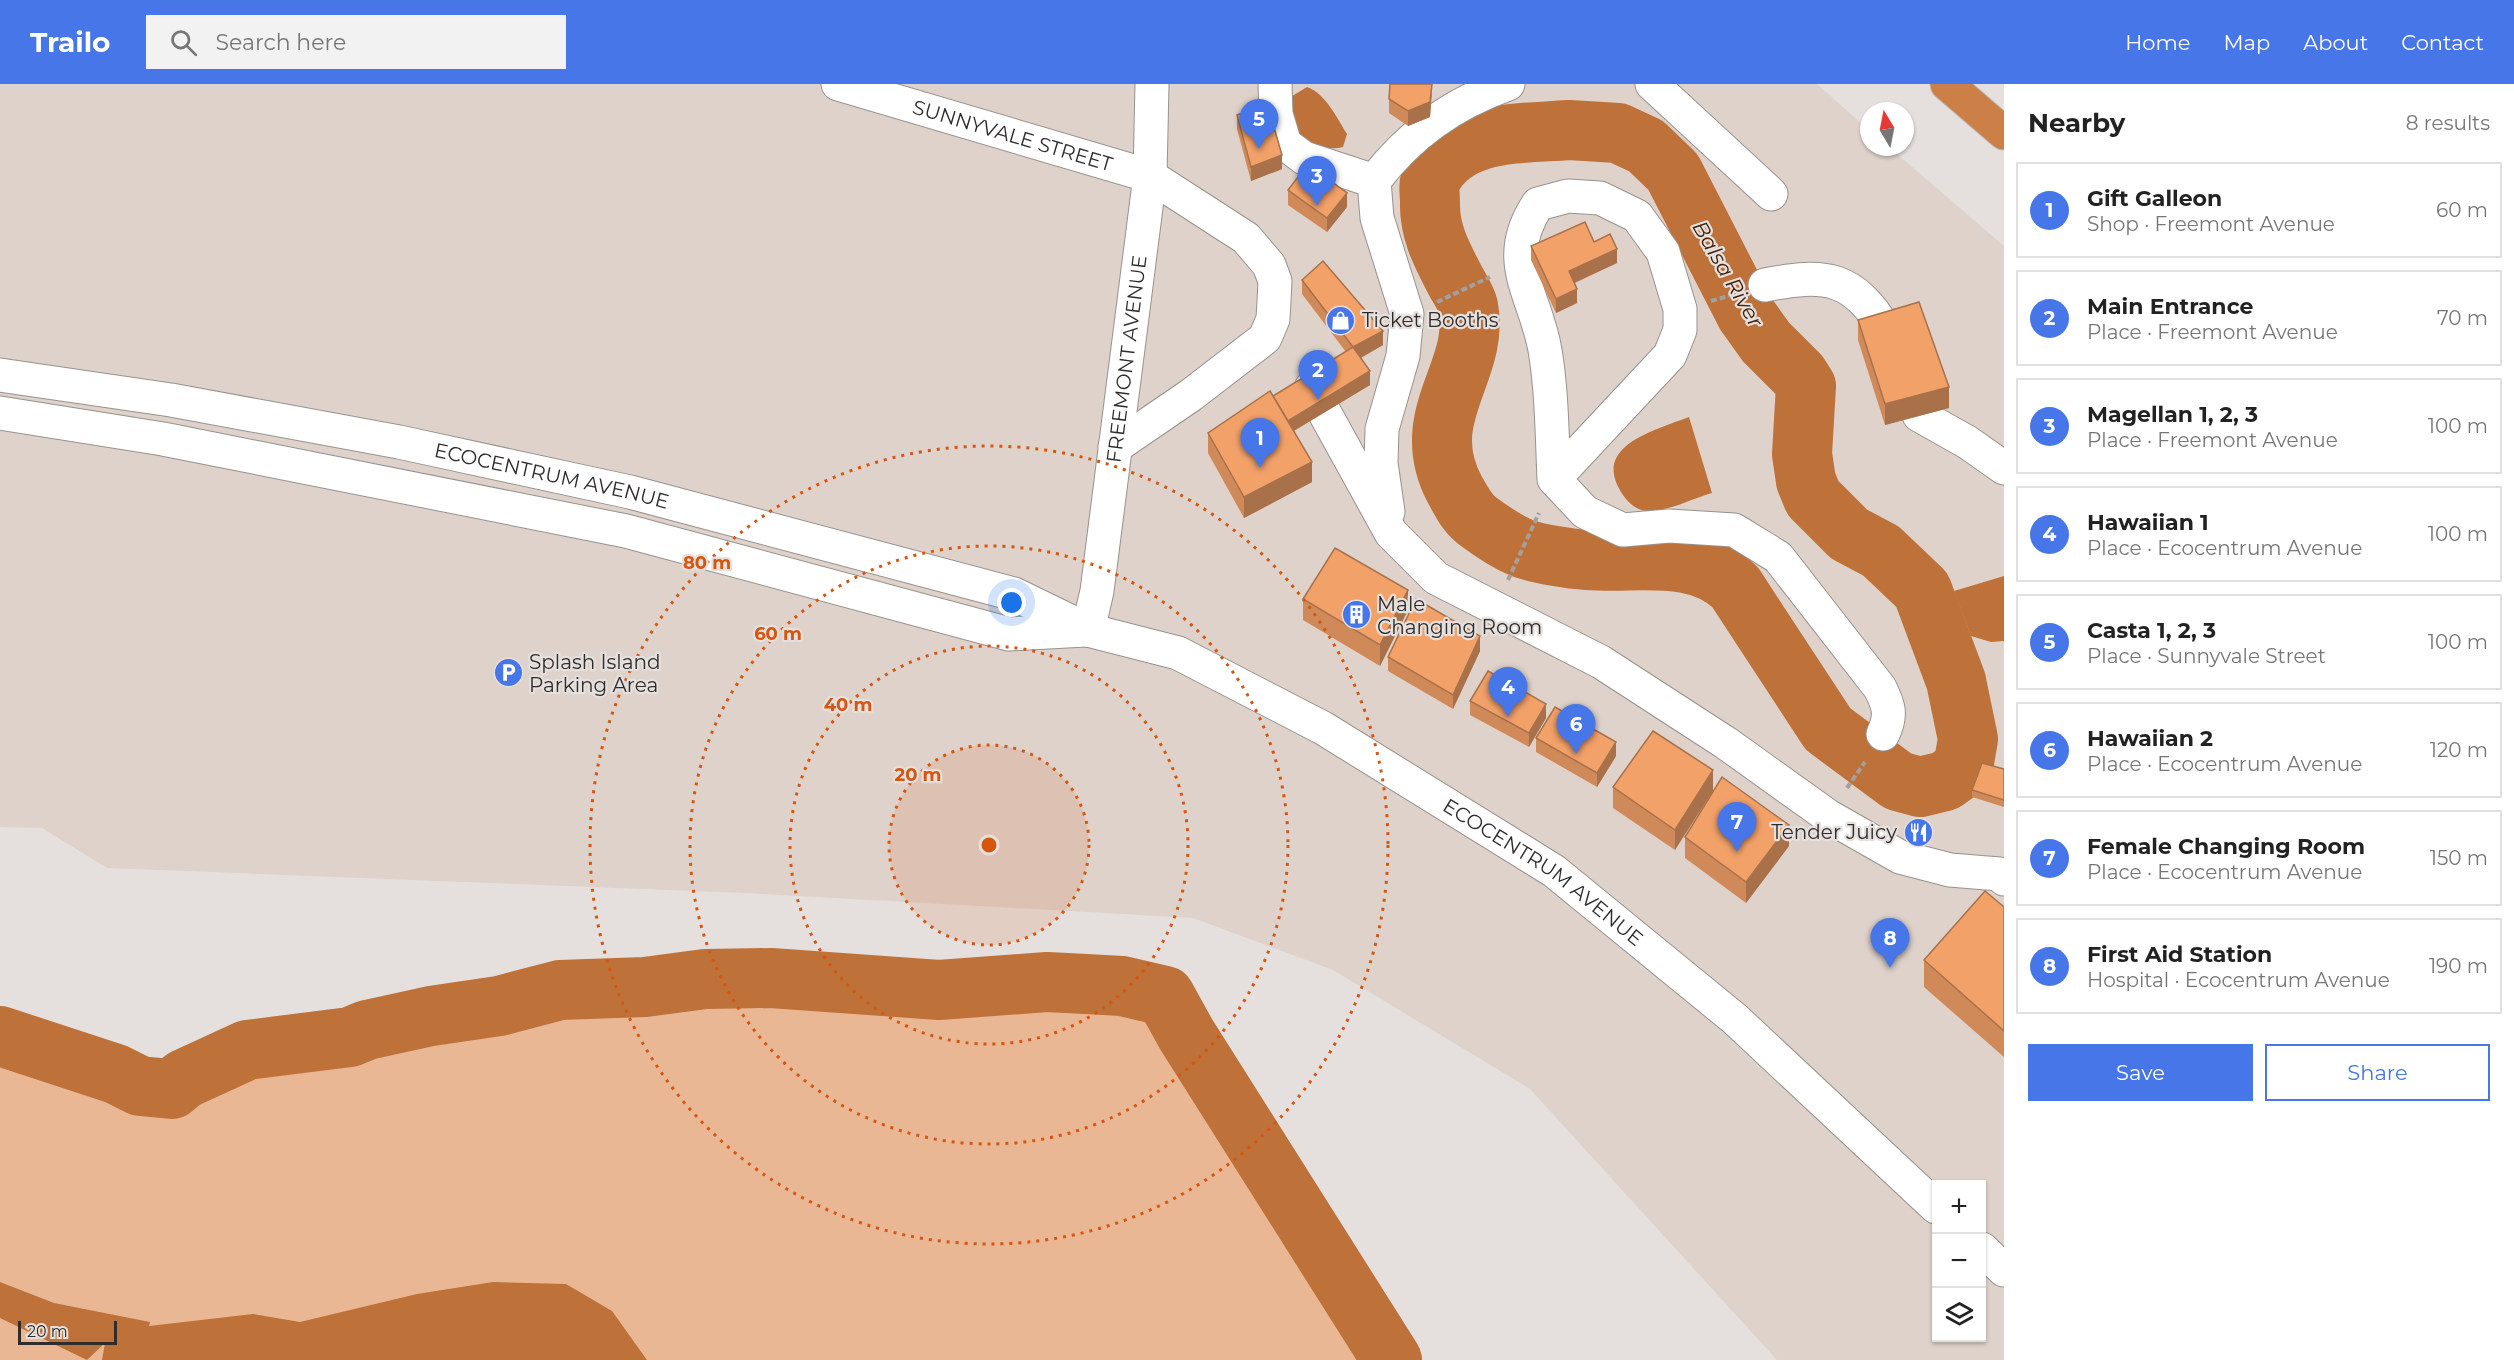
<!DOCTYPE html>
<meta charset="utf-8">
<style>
:root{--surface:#fff;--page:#f2f2f2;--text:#222;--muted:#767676;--line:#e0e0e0;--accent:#4676e7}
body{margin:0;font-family:Montserrat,sans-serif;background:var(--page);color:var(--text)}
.controls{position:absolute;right:18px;bottom:18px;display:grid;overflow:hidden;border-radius:0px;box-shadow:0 2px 4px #0004}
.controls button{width:54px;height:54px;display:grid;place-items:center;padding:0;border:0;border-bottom:2px solid var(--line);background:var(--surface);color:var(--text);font:30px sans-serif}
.compass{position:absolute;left:1860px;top:18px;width:54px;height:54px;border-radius:50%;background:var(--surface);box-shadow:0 2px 4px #0004;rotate:350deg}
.scale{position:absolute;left:18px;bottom:15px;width:99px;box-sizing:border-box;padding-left:6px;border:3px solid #2f2d2c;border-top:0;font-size:16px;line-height:21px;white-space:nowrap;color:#2f2d2c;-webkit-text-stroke:4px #e5e0dd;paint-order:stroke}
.you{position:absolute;left:1012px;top:519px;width:21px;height:21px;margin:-15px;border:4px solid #fff;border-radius:50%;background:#1a73e8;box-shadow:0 0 0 9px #1a73e833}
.badge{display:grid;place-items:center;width:39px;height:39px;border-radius:50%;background:var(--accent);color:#fff;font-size:20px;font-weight:700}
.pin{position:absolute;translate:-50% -50px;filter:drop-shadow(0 2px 3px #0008)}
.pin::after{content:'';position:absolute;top:32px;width:21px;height:18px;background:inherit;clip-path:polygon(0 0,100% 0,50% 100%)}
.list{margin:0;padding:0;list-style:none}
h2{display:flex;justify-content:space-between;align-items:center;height:78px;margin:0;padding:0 24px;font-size:26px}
h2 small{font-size:20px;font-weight:400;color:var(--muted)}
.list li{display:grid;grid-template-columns:39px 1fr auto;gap:18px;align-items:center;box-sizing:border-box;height:96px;margin:0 12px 12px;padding:0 12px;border:2px solid var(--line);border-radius:0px}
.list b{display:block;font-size:22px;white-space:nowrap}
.list p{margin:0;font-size:20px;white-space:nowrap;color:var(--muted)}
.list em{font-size:20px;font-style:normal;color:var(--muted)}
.actions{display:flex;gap:12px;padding:18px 24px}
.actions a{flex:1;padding:14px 0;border:2px solid var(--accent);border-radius:0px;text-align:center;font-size:21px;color:var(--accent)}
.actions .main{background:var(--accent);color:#fff}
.icon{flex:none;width:33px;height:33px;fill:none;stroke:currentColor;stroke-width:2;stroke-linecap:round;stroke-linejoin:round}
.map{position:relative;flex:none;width:2004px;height:1276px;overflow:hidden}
header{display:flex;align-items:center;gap:36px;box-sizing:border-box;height:84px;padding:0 30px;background:var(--accent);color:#fff}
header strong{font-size:28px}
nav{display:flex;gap:33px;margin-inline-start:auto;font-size:21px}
.search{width:420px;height:54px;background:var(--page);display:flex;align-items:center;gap:15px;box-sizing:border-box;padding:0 21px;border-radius:0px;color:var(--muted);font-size:22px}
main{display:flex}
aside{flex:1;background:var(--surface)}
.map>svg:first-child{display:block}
</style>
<header>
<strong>Trailo</strong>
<div class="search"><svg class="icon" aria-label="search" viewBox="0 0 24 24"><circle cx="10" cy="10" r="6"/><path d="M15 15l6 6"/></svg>Search here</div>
<nav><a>Home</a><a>Map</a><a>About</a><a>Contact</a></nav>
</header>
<main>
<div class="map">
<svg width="2004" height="1276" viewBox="0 0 2004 1276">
<rect width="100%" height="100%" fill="#e5e0dd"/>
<path fill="#ded2ca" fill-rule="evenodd" d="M 0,0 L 1817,0 L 1869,46 L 1869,63 L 1889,63 L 2004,162 L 2004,1276 L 1777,1276 L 1530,1005 L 1333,886 L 1193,834 L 745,809 L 107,784 L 42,744 L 0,743 ZM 1936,1100 L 1982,1100 L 1982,1254 L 1936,1254 Z"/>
<polygon fill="#eab795" points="771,894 939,906 1047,898 1086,900 1122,902 1165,912 1186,950 1392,1276 0,1276 0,952 116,990 140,1002 172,1005 184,995 247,966 350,953 367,946 431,932 499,922 560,906 645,903 705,895"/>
<g fill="#be7139">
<path d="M 1307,3 C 1326,10 1337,34 1347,50 L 1343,63 C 1324,68 1299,57 1290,38 C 1288,32 1289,21 1289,14 Z"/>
<path d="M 1689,333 L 1712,409 C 1691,415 1672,426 1650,427 C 1639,428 1629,420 1623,411 C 1589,362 1656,346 1689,333 Z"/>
<polygon points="2004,492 2004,557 1991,558 1971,552 1954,507"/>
<polygon points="0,1198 54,1219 150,1238 149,1242 253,1230 300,1238 417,1210 493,1198 566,1200 612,1227 647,1276 102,1276 105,1259 87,1276 0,1234"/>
</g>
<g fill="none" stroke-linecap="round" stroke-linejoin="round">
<g stroke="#be7139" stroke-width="60">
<path d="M 1569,46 L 1618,49 L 1646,62 L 1673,88 L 1746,230 L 1766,258 L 1799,291 L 1806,302 L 1802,370 L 1806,397 L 1813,414 L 1849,450 L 1881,467 L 1922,506 L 1956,597 L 1968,655 L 1963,684 L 1945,697 L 1920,703 L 1898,697 L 1828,645 L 1735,503 C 1694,465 1639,480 1588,476 C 1571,475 1538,470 1522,464 C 1508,458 1491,447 1479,438 C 1467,430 1462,418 1455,406 C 1415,331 1481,288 1468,222 C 1466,214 1460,205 1456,198 C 1442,171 1429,148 1430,118 C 1430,111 1428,101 1431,95 C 1457,45 1520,50 1569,46 Z"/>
<polyline points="0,952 116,990 140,1002 172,1005 184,995 247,966 350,953 367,946 431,932 499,922 560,906 645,903 705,895 771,894 939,906 1047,898 1086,900 1122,902 1165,912 1186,950 1392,1276"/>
</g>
<defs>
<g id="minor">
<path id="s1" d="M 838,0 L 1150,92 L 1246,154 L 1269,181 L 1275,197 L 1274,217 L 1273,235 L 1265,254 L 1191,311 L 1115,363"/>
<polyline points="1275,0 1276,30 1285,60 1304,74 1374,97"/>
<polyline points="1652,0 1771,110"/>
<path d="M 1765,201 C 1826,189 1853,192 1887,248"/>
<path id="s2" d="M 0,291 L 171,316 L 399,358 L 630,408 L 1014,510 L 1088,546 L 1178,569 L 1323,644 L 1554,787 L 1735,935 L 1936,1123"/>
<polyline points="1311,304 1391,449 1436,494 1601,578 1726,659 1828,732 1900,773 1950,786 1999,790 2004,795"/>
<polyline points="0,329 163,355 626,447 1009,550 1086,546"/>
<polyline points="1919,331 1967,358 2004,384"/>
<path d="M 1554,395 L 1670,271 L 1680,246 L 1680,225 L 1663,168 L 1637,132 L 1600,114 L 1568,112 L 1538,120 C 1500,177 1535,209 1545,266 C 1552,308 1552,352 1554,395 L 1585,428 L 1623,446 L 1669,442 L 1734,446 L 1778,473 L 1880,604 C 1889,622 1892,631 1883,650"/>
<path d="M 1388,428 L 1381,379 L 1382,345 L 1403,272 L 1407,230 L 1377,134 L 1374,97 C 1410,50 1452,20 1508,0"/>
<path id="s3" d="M 1088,546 L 1097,507 L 1150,92 L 1152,0"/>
<polyline points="1982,1165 2004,1186"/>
</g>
<polyline id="highway" points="1947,0 2004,49"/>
</defs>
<use href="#minor" stroke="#97928f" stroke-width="35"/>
<use href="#highway" stroke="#bcbcbb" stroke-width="35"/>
<g stroke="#a3a09d" stroke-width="4" stroke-dasharray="6 3" stroke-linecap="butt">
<polyline points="1711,217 1735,210"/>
<polyline points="1437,218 1490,193"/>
<polyline points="1508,496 1539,429"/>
<polyline points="1847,704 1865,678"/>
</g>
<use href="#minor" stroke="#fff" stroke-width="33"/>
<use href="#highway" stroke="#cd7f48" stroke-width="33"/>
</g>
<g fill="#d08a5a">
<polygon points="1432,10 1430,33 1408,42 1389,29 1389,15"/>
<polygon points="1237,31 1282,85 1251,97 1237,45"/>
<polygon points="1288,106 1347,123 1327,148 1288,121"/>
<polygon points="1594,158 1617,179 1575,199 1577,219 1556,229 1531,176 1531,162"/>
<polygon points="1302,196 1383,261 1361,274 1370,301 1294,347 1312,398 1244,434 1208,369 1208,349 1273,312 1346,268 1302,210"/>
<polygon points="1858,236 1949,324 1885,341 1858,256"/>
<polygon points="1303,515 1408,526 1380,582 1303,536"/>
<polygon points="1480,567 1453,625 1388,587 1388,573"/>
<polygon points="1470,617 1546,634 1529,663 1470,631"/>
<polygon points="1536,654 1616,672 1597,703 1536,668"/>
<polygon points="2004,685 2004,723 1972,713 1972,706"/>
<polygon points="1713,686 1675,766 1613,724 1613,703"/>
<polygon points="1685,753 1789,762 1746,819 1685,774"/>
<polygon points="2004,823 2004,973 1924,903 1924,876"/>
</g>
<g fill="#a9714a">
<polygon points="1432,0 1430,33 1408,42 1408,27"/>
<polygon points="1282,71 1282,85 1251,97 1251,83"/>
<polygon points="1347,109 1347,123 1327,148 1327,134"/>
<polygon points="1617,165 1617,179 1569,201 1569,187"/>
<polygon points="1577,205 1577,219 1556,229 1556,215"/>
<polygon points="1383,247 1383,261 1353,278 1353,263"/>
<polygon points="1370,287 1370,301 1285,352 1285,338"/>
<polygon points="1949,303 1949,324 1885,341 1885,320"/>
<polygon points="1312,378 1312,398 1244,434 1244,413"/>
<polygon points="1408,506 1408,526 1380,582 1380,561"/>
<polygon points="1480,552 1480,567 1453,625 1453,611"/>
<polygon points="1546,620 1546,634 1529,663 1529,649"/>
<polygon points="1616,658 1616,672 1597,703 1597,689"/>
<polygon points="1713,686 1713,707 1675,766 1675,746"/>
<polygon points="1789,741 1789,762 1746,819 1746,798"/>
</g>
<g fill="#f2a169" stroke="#a9714a" stroke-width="1.5">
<polygon points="1390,0 1432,0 1430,18 1408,27 1389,15"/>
<polygon points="1267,19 1282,71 1251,83 1237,31"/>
<polygon points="1308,80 1347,109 1327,134 1288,106"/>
<polygon points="1585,138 1594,158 1610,150 1617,165 1569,187 1577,205 1556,215 1531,162"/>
<polygon points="1323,177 1383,247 1353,263 1302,196"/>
<polygon points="1919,218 1949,303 1885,320 1858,236"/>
<polygon points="1353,263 1370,287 1288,337 1273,312"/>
<polygon points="1270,307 1312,378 1244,413 1208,349"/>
<polygon points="1335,464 1408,506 1380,561 1303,515"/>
<polygon points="1416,515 1480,552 1453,611 1388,573"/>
<polygon points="1488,587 1546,620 1529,649 1470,617"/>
<polygon points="1555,623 1616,658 1597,689 1536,654"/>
<polygon points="1653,647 1713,686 1675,746 1613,703"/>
<polygon points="1982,679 2004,685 2004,716 1972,706"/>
<polygon points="1722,693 1789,741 1746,798 1685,753"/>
<polygon points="1985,807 2004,823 2004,947 1924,876"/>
</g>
<circle cx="989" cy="761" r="100" fill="#d6550f" fill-opacity=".12"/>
<g fill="none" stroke="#d6550f" stroke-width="3" stroke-dasharray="3 6">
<circle cx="989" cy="761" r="100"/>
<circle cx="989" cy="761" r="199"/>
<circle cx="989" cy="761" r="299"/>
<circle cx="989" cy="761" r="399"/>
</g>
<defs>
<symbol id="shop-disc" viewBox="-11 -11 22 22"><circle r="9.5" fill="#4676e7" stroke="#e5e0dd"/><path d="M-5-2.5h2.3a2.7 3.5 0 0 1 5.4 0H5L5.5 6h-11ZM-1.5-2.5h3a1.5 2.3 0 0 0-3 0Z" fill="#fff"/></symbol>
<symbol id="building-disc" viewBox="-11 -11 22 22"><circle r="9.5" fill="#4676e7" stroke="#e5e0dd"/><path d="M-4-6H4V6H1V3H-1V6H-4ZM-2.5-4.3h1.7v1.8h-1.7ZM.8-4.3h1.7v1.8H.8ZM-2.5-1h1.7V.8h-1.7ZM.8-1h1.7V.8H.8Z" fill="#fff"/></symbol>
<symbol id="parking-disc" viewBox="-11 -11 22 22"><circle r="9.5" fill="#4676e7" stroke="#e5e0dd"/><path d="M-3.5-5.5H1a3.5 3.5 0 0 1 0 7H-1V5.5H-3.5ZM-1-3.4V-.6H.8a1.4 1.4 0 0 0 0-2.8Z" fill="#fff"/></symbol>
<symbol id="restaurant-disc" viewBox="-11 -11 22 22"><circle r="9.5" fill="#4676e7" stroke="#e5e0dd"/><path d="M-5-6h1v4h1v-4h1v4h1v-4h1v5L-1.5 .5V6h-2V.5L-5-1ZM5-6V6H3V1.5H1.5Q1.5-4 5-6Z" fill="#fff"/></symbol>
</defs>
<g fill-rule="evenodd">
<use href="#shop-disc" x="1324" y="220" width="33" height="33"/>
<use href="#building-disc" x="1340" y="514" width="33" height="33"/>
<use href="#parking-disc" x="492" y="572" width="33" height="33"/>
<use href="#restaurant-disc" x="1902" y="732" width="33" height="33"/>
</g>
<g text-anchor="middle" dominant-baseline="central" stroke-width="4.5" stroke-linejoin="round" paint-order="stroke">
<g font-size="20" fill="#2f2d2c" stroke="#e5e0dd">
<text stroke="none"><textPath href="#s1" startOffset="182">SUNNYVALE STREET</textPath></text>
<text stroke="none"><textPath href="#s3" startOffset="274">FREEMONT AVENUE</textPath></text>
<text stroke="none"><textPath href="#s2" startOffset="561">ECOCENTRUM AVENUE</textPath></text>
<text stroke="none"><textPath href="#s2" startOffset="1640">ECOCENTRUM AVENUE</textPath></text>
</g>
<g font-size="20" fill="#2f2d2c" stroke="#e5e0dd" text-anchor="start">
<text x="1362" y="236">Ticket Booths</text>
<text x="1377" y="520">Male<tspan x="1377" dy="23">Changing Room</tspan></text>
<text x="529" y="578">Splash Island<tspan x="529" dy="23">Parking Area</tspan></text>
<text x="1897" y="748" text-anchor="end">Tender Juicy</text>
</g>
<g font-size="21" font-style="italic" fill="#42220a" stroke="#e5e0dd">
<text transform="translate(1728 190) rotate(60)">Balsa River</text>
</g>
</g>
<circle cx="989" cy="761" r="9" fill="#d6550f" stroke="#e5e0dd" stroke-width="3"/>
<g font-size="18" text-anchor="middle" font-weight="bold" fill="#d6550f" stroke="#e5e0dd" stroke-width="4.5" stroke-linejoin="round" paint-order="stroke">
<text x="707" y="485">80 m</text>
<text x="778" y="556">60 m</text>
<text x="848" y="627">40 m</text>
<text x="918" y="697">20 m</text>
</g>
</svg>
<div class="controls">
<button>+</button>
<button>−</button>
<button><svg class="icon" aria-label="layers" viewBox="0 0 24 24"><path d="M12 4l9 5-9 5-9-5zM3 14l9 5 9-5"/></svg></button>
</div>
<svg class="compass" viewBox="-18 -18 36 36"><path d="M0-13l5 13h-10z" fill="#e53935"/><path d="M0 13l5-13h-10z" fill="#767676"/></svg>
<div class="scale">20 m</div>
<div class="you"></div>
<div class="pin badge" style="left:1260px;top:384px">1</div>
<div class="pin badge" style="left:1318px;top:316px">2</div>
<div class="pin badge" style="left:1317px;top:122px">3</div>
<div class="pin badge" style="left:1508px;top:633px">4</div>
<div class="pin badge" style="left:1259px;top:65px">5</div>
<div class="pin badge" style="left:1576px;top:670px">6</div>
<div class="pin badge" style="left:1737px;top:768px">7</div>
<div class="pin badge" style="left:1890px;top:884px">8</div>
</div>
<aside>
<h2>Nearby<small>8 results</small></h2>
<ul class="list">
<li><span class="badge">1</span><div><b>Gift Galleon</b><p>Shop · Freemont Avenue</p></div><em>60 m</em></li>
<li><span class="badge">2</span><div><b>Main Entrance</b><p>Place · Freemont Avenue</p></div><em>70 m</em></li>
<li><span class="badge">3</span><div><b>Magellan 1, 2, 3</b><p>Place · Freemont Avenue</p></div><em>100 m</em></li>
<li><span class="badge">4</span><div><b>Hawaiian 1</b><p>Place · Ecocentrum Avenue</p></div><em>100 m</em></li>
<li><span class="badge">5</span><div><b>Casta 1, 2, 3</b><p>Place · Sunnyvale Street</p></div><em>100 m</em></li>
<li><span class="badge">6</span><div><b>Hawaiian 2</b><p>Place · Ecocentrum Avenue</p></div><em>120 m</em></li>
<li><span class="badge">7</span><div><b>Female Changing Room</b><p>Place · Ecocentrum Avenue</p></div><em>150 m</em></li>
<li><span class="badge">8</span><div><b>First Aid Station</b><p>Hospital · Ecocentrum Avenue</p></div><em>190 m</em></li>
</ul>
<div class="actions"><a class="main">Save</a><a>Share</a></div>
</aside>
</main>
